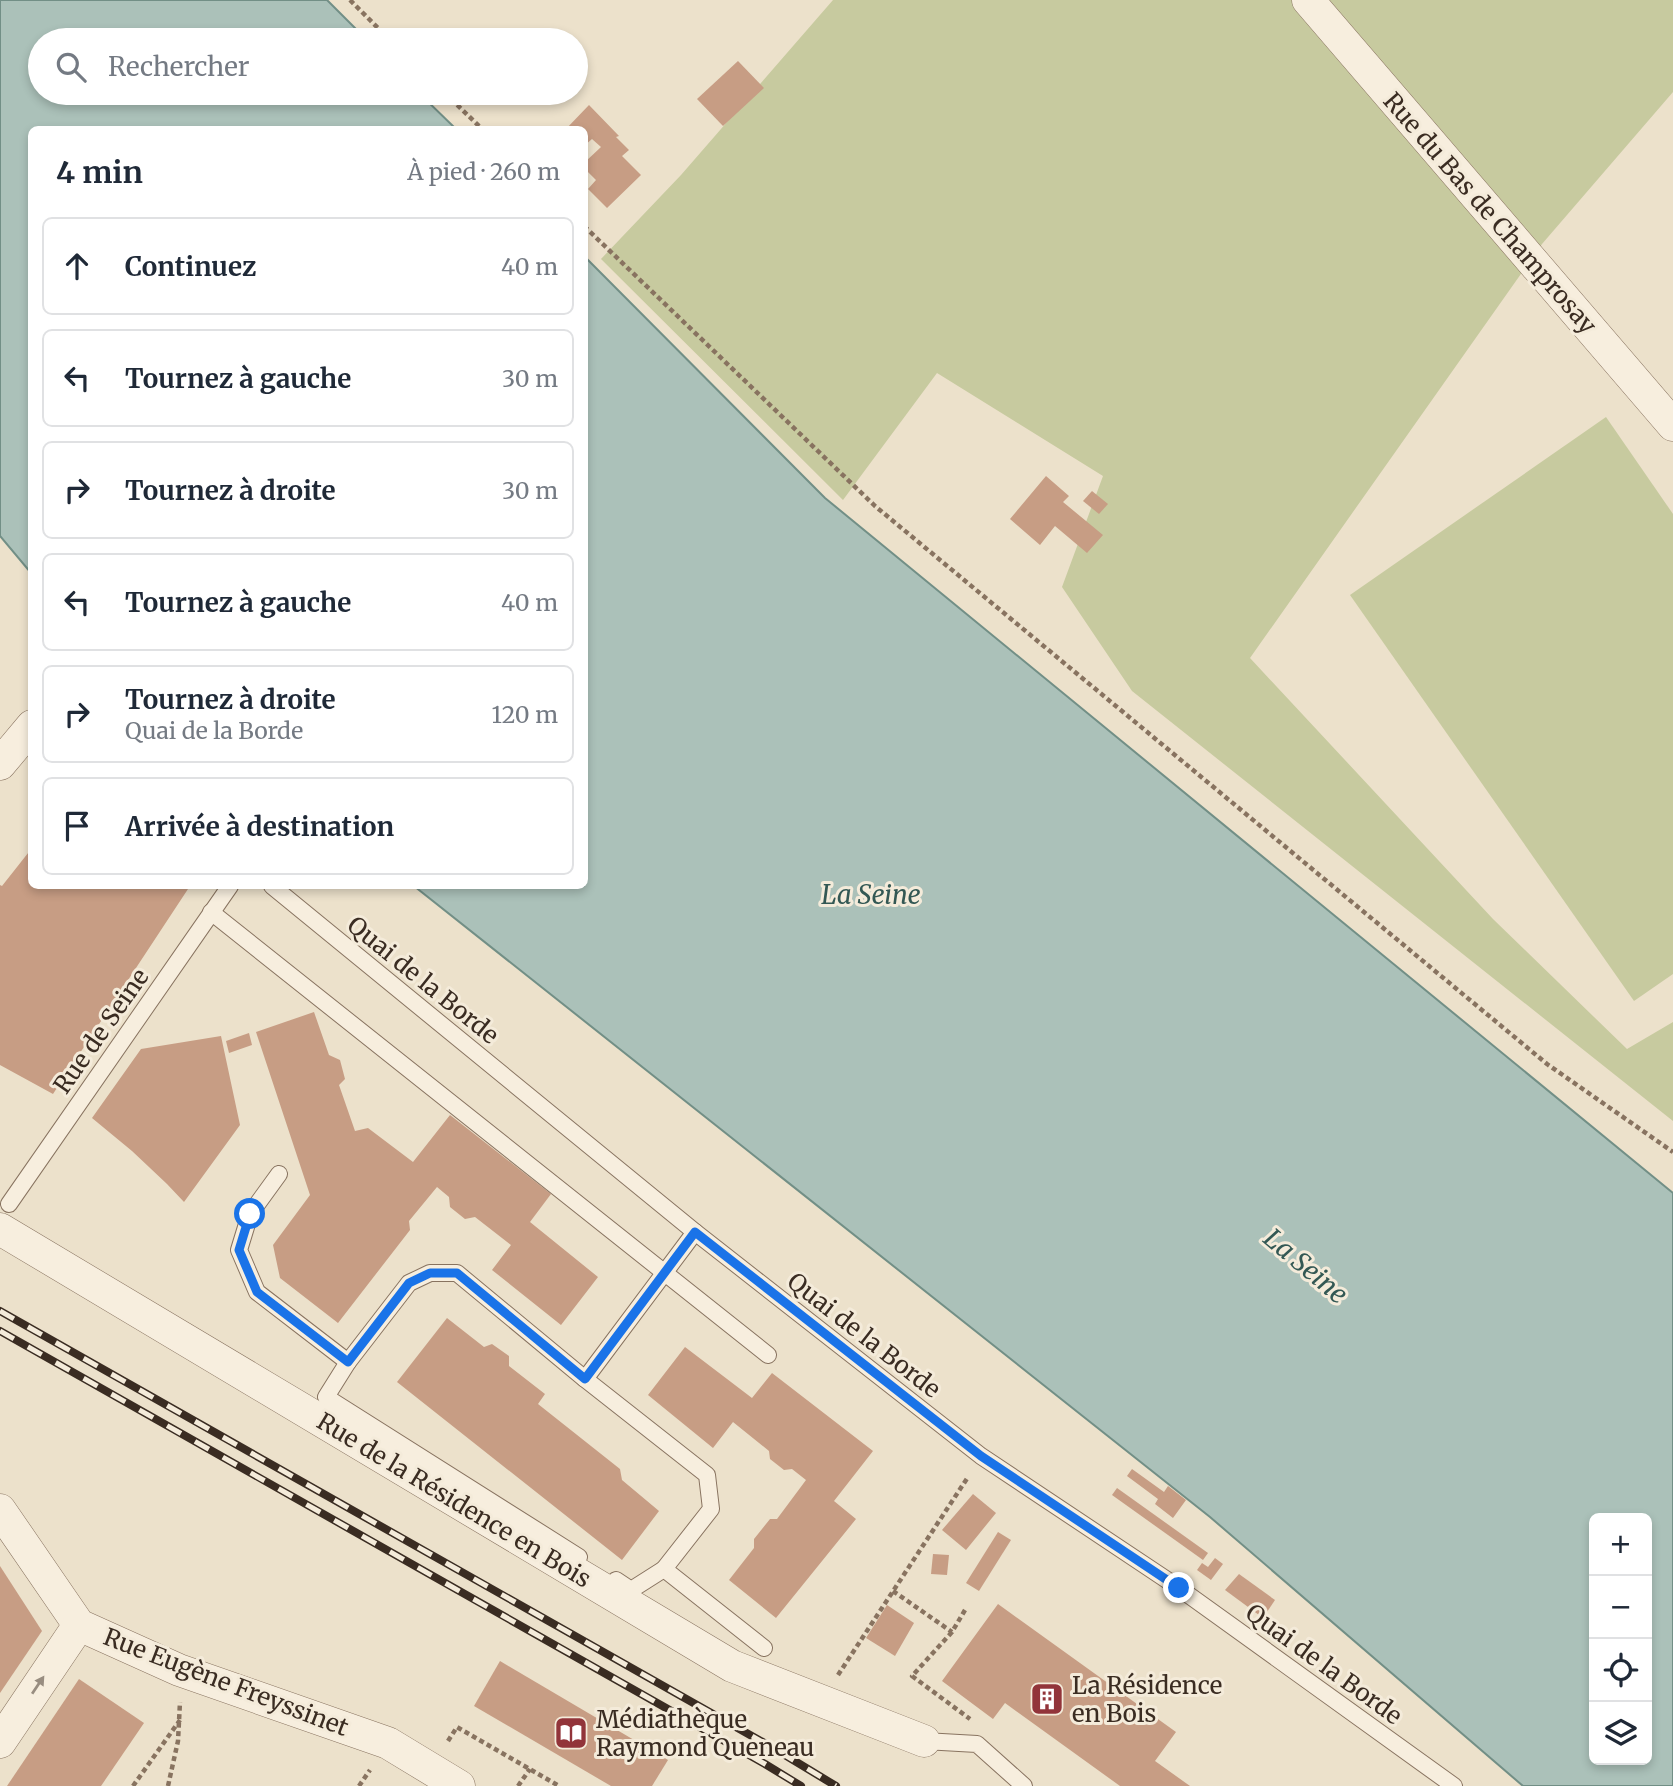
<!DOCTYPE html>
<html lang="fr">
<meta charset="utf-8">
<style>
:root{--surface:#fff;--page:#f2f2f3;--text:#1f2937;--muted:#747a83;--line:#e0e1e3}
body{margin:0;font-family:Merriweather,serif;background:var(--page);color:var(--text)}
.controls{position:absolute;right:21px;bottom:21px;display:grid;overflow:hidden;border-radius:10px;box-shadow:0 4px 10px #0003}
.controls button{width:63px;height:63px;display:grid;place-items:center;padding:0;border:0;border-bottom:2px solid var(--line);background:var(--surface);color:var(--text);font:35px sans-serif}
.stop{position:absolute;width:21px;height:21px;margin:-16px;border:5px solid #1a73e8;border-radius:50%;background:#fff}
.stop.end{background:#1a73e8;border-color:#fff;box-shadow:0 2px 7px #0008}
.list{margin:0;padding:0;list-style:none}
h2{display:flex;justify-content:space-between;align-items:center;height:91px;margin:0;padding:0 28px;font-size:30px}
h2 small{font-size:23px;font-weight:400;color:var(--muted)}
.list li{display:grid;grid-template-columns:46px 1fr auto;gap:21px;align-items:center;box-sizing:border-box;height:98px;margin:0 14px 14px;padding:0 14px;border:2px solid var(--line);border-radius:10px}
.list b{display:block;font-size:26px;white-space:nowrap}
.list p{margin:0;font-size:23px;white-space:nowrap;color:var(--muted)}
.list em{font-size:23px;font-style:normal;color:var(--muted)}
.icon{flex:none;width:38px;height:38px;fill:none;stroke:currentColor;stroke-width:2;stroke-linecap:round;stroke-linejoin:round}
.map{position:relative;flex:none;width:1673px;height:1786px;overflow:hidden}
.search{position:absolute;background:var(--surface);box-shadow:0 4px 10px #0003;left:28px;top:28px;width:560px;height:77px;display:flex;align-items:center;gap:18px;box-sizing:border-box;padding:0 24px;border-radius:38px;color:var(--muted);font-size:26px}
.panel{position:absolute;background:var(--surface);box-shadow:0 4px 10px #0003;left:28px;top:126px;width:560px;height:763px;border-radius:10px}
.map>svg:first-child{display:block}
</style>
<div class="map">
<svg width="1673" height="1786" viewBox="0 0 1673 1786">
<rect width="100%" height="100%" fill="#ece1cb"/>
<g fill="#c7ca9f">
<polygon points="833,0 1673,0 1673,92 1542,244 1250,658 1493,919 1627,1049 1673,1022 1673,1121 1132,691 1062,587 1103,476 937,373 843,500 601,259 681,175"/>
<polygon points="1606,417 1673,514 1673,974 1634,1001 1350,595"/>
</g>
<g fill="#abc1b9" stroke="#728f86" stroke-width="2" fill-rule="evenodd">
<polygon points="0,0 327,0 367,40 40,40 40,93 419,93 456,129 32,130 31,573 0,536"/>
<path d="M 585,257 L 825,498 L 1673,1193 L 1673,1786 L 1523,1786 L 1210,1517 L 414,886 L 584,886 ZM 1594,1518 L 1647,1518 L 1647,1760 L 1594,1760 Z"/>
</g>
<g fill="#c79d84">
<polygon points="738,61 764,88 723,126 697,99"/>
<polygon points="589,105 619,136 616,137 629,150 622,156 641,175 607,208 588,189 596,180 584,168 584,163 601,147 592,139 584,146 584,130 565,130"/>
<polygon points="1046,476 1069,496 1063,502 1103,535 1087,553 1055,526 1040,545 1010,519"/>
<polygon points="1092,491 1108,504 1099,514 1083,501"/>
<polygon points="32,848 32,886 188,886 188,889 53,1094 0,1065 0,885 2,886"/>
<polygon points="314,1012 329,1055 340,1060 345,1079 339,1085 355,1131 368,1128 413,1162 450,1115 551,1194 530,1222 598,1277 561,1325 492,1270 511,1245 475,1217 465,1219 450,1207 449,1197 437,1187 409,1221 410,1230 338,1323 280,1278 273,1245 310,1195 256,1032"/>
<polygon points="249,1033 252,1045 229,1053 226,1041"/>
<polygon points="221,1036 240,1125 184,1202 167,1184 132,1151 92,1118 141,1049"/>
<polygon points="447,1318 484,1347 492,1344 509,1356 509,1366 545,1394 538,1404 620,1469 622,1480 659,1511 622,1560 397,1382"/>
<polygon points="685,1347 752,1398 772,1373 873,1451 834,1501 856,1519 776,1618 729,1580 754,1548 754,1539 770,1519 777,1519 806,1480 792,1469 784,1470 770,1459 769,1451 733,1422 713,1448 648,1395"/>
<polygon points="1132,1469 1164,1492 1168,1486 1186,1500 1173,1518 1155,1504 1158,1499 1127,1476"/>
<polygon points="1117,1488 1208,1553 1203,1560 1112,1495"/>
<polygon points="973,1494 996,1513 966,1550 942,1530"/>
<polygon points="998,1532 1011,1540 979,1591 966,1583"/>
<polygon points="933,1554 949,1555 947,1575 931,1574"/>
<polygon points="1215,1558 1223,1564 1211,1580 1197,1570 1202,1563 1208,1567"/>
<polygon points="0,1566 42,1631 0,1693"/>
<polygon points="1239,1574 1275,1600 1263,1618 1225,1590"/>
<polygon points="998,1604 1176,1732 1155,1761 1190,1786 1120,1786 1005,1703 993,1719 942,1681"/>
<polygon points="887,1605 914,1623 895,1656 866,1638"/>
<polygon points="500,1661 668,1760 652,1786 611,1786 474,1706"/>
<polygon points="79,1679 144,1723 101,1786 7,1786"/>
</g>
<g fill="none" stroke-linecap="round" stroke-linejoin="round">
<defs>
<g id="lane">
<polyline points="272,886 695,1232 981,1456 1179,1588 1454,1786"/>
<polyline points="211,912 768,1355"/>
<polyline points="279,1174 250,1214 239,1250 257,1292 348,1362 409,1283 430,1273 457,1273 585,1379 707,1475 711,1509 664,1569 764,1648"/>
<polyline points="9,1204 230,886"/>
<polyline points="348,1362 326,1397 579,1557"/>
<polyline points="585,1379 695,1232"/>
<polyline points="616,1580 631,1590 664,1569"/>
<polyline points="924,1741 977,1744 1024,1786"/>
</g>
<g id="street">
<polyline points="1308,0 1673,425"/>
<polyline points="0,764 32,726"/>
<polyline points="0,1229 732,1666 924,1741"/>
<polyline points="0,1510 79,1625 179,1670 388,1743 459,1786"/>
<polyline points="0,1742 79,1625"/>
</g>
</defs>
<use href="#lane" stroke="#887360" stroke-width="18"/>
<use href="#street" stroke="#887360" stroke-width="33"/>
<g stroke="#887360" stroke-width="4.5" stroke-dasharray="5 3.5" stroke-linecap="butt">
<polyline points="350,0 390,40"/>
<polyline points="445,93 483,130"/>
<polyline points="584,226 875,506 1547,1064 1673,1152"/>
<polyline points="893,1591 952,1632"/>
<polyline points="965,1610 952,1632 912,1676 970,1719"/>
<polyline points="838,1675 968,1477"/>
<polyline points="448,1741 457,1727 559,1786"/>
<polyline points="133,1786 180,1720"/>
<polyline points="168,1786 178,1741 180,1702"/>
<polyline points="359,1786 370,1770"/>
<polyline points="518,1786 530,1769"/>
</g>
<use href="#lane" stroke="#f7eede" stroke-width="16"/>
<use href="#street" stroke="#f7eede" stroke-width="32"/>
<defs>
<g id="rail">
<polyline points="0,1311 775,1749 836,1786"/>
<polyline points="0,1331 765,1764 801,1786"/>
</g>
</defs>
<use href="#rail" stroke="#3a2c22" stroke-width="8"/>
<use href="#rail" stroke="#f4ebda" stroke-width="5" stroke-dasharray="16" stroke-linecap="butt"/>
</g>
<defs><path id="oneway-solid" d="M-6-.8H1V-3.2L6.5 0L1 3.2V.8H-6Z" transform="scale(1.75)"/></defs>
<use fill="#988d80" href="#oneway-solid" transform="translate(38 1685) rotate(-56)"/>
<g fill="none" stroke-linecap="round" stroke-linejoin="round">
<polyline stroke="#1a73e8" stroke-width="9" points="250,1214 239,1250 257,1292 348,1362 409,1283 430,1273 457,1273 585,1379 695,1232 981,1456 1179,1588"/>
</g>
<defs>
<symbol id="building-square" viewBox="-11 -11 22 22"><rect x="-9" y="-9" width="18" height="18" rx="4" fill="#92343a" stroke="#f4ebda"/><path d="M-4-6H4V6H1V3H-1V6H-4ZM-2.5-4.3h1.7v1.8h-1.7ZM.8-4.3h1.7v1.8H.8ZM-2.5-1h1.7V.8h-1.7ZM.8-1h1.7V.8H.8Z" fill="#fff"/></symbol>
<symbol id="library-square" viewBox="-11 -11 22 22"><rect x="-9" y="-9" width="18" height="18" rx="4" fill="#92343a" stroke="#f4ebda"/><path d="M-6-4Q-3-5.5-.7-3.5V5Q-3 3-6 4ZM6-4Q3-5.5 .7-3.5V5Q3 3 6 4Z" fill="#fff"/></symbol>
</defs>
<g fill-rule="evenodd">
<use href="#building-square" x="1028" y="1680" width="38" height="38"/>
<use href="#library-square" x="552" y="1714" width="38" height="38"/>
</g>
<g text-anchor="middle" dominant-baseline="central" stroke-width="6" stroke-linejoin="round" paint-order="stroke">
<g font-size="24" fill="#3a2c22" stroke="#f4ebda">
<text transform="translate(1490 213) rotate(49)">Rue du Bas de Champrosay</text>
<text transform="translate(423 980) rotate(39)">Quai de la Borde</text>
<text transform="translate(101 1031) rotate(-55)">Rue de Seine</text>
<text transform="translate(864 1335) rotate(38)">Quai de la Borde</text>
<text transform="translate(454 1500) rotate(31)">Rue de la Résidence en Bois</text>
<text transform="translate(1324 1664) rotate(36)">Quai de la Borde</text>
<text transform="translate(226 1682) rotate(21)">Rue Eugène Freyssinet</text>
</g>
<g font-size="24" fill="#3a2c22" stroke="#f4ebda" text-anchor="start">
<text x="1072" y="1685">La Résidence<tspan x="1072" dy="28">en Bois</tspan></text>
<text x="596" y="1719">Médiathèque<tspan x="596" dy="28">Raymond Queneau</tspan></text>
</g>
<g font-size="26" font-style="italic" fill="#335854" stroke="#f4ebda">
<text x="871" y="894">La Seine</text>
<text transform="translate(1306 1266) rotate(40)">La Seine</text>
</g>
</g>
</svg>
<div class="controls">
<button>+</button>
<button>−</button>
<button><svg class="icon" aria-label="locate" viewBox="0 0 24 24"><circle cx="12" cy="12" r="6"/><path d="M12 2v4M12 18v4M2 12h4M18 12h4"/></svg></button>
<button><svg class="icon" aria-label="layers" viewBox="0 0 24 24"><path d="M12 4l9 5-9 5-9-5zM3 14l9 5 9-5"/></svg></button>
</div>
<div class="stop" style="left:250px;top:1214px"></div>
<div class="stop end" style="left:1179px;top:1588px"></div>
<div class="search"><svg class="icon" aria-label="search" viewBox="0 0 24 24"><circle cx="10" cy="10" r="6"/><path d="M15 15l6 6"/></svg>Rechercher</div>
<section class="panel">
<h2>4 min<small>À pied · 260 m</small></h2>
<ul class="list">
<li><svg class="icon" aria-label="ahead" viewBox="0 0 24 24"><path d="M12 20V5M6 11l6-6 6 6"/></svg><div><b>Continuez</b></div><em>40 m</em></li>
<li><svg class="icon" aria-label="left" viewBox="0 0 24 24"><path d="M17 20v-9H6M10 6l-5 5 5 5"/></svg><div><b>Tournez à gauche</b></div><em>30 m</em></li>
<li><svg class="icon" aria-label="right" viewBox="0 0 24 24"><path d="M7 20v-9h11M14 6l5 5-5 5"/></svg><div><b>Tournez à droite</b></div><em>30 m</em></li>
<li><svg class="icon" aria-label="left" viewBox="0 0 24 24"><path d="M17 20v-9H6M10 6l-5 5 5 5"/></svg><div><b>Tournez à gauche</b></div><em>40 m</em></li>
<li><svg class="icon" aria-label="right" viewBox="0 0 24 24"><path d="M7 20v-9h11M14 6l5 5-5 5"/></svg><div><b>Tournez à droite</b><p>Quai de la Borde</p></div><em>120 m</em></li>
<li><svg class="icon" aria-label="arrive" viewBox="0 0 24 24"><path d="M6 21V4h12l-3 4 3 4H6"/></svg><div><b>Arrivée à destination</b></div></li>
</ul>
</section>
</div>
